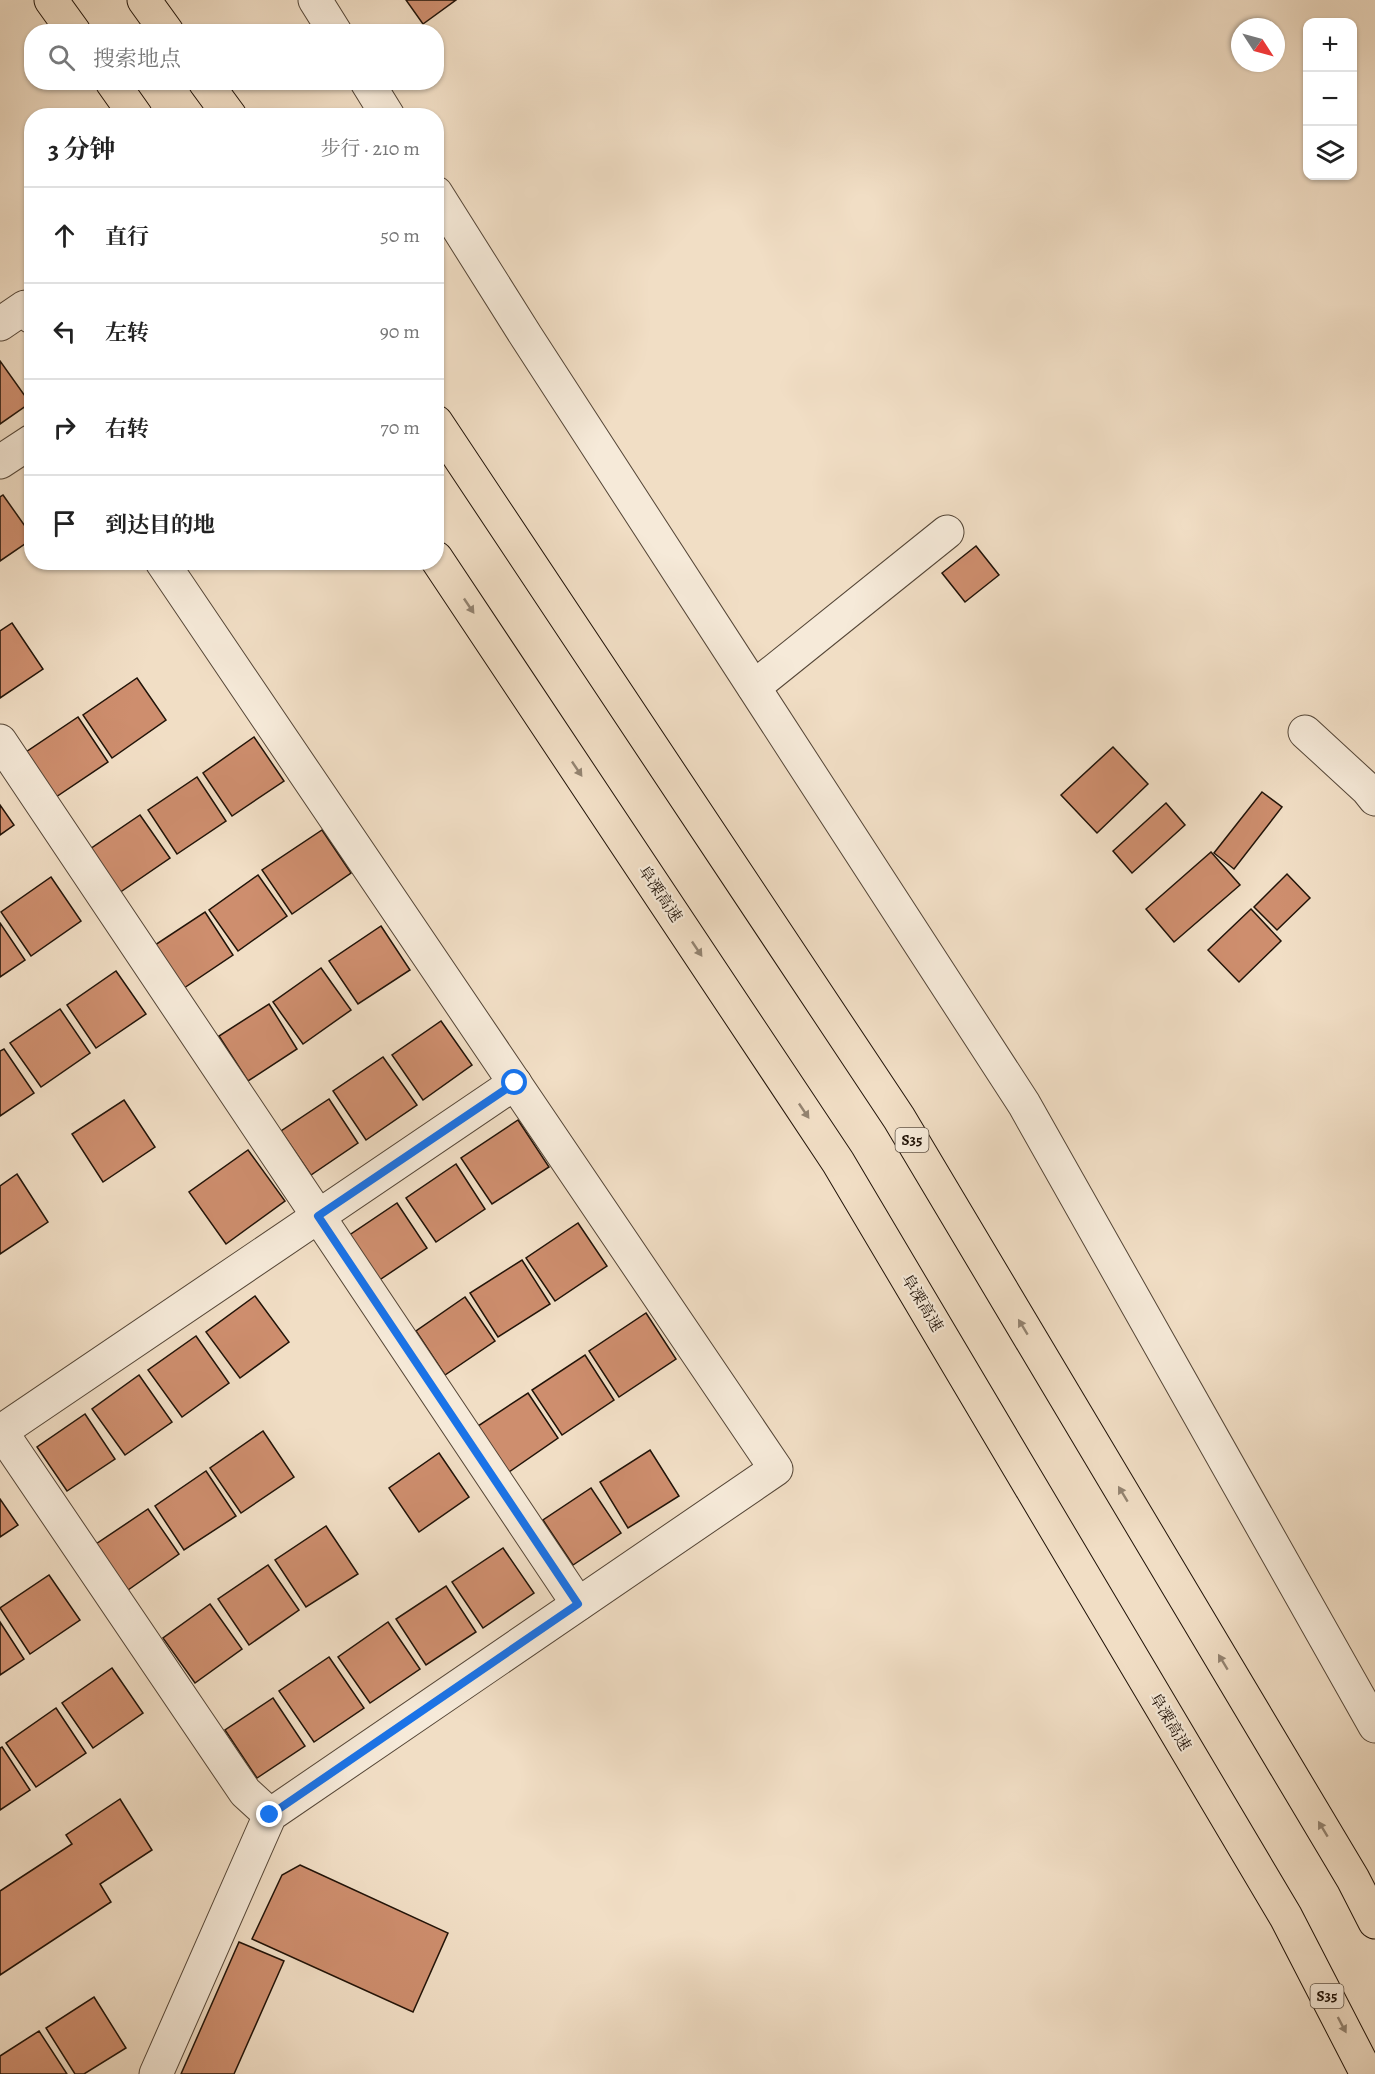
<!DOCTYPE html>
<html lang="zh">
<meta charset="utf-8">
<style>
:root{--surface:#fff;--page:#f6f6f6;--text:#222;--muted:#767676;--line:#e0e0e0}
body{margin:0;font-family:Alegreya,"Noto Serif SC",serif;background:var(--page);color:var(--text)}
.controls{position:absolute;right:18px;top:18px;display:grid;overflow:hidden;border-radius:12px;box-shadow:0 2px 4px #0004}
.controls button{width:54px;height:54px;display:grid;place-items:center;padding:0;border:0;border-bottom:2px solid var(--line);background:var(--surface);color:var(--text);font:30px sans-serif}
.compass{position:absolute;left:1231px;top:18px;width:54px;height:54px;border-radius:50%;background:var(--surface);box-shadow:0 2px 4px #0004;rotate:126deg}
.stop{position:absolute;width:18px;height:18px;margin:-14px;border:4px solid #1a73e8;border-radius:50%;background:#fff}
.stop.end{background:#1a73e8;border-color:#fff;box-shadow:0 2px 6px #0008}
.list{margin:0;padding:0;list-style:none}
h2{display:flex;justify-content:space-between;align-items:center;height:78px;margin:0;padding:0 24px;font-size:26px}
h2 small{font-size:20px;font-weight:400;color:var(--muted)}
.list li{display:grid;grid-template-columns:39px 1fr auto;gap:18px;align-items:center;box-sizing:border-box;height:96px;padding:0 24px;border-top:2px solid var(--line)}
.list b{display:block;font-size:22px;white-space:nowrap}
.list em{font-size:20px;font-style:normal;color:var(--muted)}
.icon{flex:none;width:33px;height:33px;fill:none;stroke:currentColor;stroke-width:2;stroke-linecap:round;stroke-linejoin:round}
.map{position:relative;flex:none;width:1375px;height:2074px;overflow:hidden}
.search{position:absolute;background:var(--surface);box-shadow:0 2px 4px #0004;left:24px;top:24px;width:420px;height:66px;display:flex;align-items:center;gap:15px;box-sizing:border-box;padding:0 21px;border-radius:24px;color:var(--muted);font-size:22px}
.panel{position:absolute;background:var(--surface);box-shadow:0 2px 4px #0004;left:24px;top:108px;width:420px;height:462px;border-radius:24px}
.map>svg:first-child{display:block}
</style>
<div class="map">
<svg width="1375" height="2074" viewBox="0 0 1375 2074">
<rect width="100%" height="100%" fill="#f1dec5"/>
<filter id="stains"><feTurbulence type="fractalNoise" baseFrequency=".00333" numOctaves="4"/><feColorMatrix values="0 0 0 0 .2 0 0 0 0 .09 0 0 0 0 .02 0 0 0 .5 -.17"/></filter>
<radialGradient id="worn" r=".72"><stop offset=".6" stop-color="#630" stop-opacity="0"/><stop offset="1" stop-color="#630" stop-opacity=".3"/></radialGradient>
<g fill="#ce8e6e" stroke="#211308" stroke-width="1.5">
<polygon points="406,0 456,0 423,24"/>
<polygon points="0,361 30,403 0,424"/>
<polygon points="3,495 32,536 32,539 0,561 0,497"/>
<polygon points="976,546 999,575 965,602 942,573"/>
<polygon points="12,623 43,669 0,698 0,631"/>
<polygon points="137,678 166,720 112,758 83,715"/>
<polygon points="78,717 108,762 53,799 23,754"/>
<polygon points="254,737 284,781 232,816 203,773"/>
<polygon points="1113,747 1148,784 1097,833 1061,795"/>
<polygon points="197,777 226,821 177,854 148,810"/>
<polygon points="1262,792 1282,807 1234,869 1214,853"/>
<polygon points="1166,803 1185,825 1132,873 1113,851"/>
<polygon points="0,805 14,825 0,835"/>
<polygon points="140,815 170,858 119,893 90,849"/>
<polygon points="322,830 351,873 292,914 262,870"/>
<polygon points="1211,852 1240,885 1174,942 1146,909"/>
<polygon points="1287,874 1310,898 1277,930 1254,907"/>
<polygon points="258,875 287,916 238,951 209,910"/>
<polygon points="51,877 81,921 31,956 1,912"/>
<polygon points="1251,909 1281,941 1239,982 1208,950"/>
<polygon points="205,912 233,955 184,988 155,945"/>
<polygon points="0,923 25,960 0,977"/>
<polygon points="381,926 410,970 358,1004 329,961"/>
<polygon points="321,968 351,1010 303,1044 273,1002"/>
<polygon points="116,971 146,1014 96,1048 67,1005"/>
<polygon points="269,1004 297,1049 248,1081 219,1036"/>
<polygon points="60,1009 90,1053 41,1087 10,1043"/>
<polygon points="441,1021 472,1065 423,1100 392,1055"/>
<polygon points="4,1049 34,1093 0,1116 0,1051"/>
<polygon points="383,1057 417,1105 366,1140 333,1091"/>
<polygon points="329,1099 358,1143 311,1175 281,1131"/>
<polygon points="124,1100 155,1147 103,1182 72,1134"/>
<polygon points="518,1120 549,1167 492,1204 461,1158"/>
<polygon points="248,1150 285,1201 226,1244 189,1192"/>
<polygon points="456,1164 485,1209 436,1242 406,1198"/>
<polygon points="17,1174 48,1222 0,1254 0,1186"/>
<polygon points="397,1203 427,1248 378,1281 348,1236"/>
<polygon points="578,1223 607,1266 555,1301 526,1258"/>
<polygon points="522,1260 550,1304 498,1337 470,1293"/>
<polygon points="255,1296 289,1342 240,1378 206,1332"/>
<polygon points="465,1297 495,1341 445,1375 416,1331"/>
<polygon points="646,1313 676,1359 619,1397 589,1351"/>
<polygon points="196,1336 229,1383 182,1417 148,1370"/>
<polygon points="585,1355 614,1400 562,1435 532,1390"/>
<polygon points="139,1375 172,1422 125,1455 92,1409"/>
<polygon points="528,1393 558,1438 509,1472 478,1426"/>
<polygon points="85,1414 115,1459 67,1491 37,1447"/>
<polygon points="263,1431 294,1477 241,1513 210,1468"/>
<polygon points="650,1450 679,1496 628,1528 600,1482"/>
<polygon points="439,1453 469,1497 419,1532 389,1488"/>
<polygon points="206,1471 236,1516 184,1550 155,1506"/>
<polygon points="591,1488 621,1533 573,1565 543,1520"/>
<polygon points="0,1499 18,1525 0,1537"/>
<polygon points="148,1509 179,1554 128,1590 96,1544"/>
<polygon points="326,1526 358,1574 306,1607 275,1560"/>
<polygon points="503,1548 534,1593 483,1628 452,1582"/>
<polygon points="268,1565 299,1610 249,1645 218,1599"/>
<polygon points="49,1575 80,1620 30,1654 0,1608"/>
<polygon points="446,1586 476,1632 426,1665 396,1619"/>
<polygon points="210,1604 242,1649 195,1683 163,1638"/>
<polygon points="0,1622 24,1659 0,1675"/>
<polygon points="388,1622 420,1669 370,1703 338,1657"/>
<polygon points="329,1657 364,1708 314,1742 279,1691"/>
<polygon points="112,1668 143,1713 93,1748 62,1703"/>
<polygon points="273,1698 305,1746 257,1778 225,1730"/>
<polygon points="56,1708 86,1753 36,1787 6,1743"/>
<polygon points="2,1747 30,1790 0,1810 0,1748"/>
<polygon points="120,1799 152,1850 100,1884 111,1902 0,1975 0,1891 72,1844 66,1835"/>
<polygon points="300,1865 448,1933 413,2012 252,1939 282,1875"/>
<polygon points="239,1942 284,1961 234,2074 181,2074"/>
<polygon points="94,1997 126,2048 84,2074 75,2074 46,2028"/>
<polygon points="39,2031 67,2074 0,2074 0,2056"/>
</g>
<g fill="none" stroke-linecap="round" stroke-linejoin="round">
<defs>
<g id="minor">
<polyline points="315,0 335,32"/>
<polyline points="367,82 388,116"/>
<polyline points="436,193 526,336 1024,1104 1375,1726"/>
<polyline points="0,324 25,307 32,317"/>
<polyline points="0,462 32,441"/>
<polyline points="754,687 947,532"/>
<polyline points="1305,732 1367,789 1375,799"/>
<polyline points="0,741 578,1604"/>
<polyline points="0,1430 245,1792 270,1815"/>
<polyline points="0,1432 515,1083"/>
<polyline points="156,2074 270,1815 776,1469 162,562"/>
</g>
<g id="highway">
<polyline points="51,0 74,32"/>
<polyline points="144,0 167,32"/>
<polyline points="112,82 136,116"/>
<polyline points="205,82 230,116"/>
<polyline points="436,422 899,1118 1353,1879 1375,1922"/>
<polyline points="436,558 838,1162 1286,1917 1367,2074"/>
</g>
</defs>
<use href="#minor" stroke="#554637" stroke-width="35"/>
<use href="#highway" stroke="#211308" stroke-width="35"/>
<use href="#minor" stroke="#f6ead9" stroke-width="33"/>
<use href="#highway" stroke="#f1dec5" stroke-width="33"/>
</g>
<defs><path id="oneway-solid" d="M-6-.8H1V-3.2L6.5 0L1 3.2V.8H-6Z" transform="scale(1.5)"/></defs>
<g fill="#938370">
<use href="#oneway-solid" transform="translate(469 606) rotate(56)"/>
<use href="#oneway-solid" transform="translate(577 769) rotate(56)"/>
<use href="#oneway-solid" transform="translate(697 949) rotate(56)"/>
<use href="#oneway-solid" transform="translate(804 1111) rotate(56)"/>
<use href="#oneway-solid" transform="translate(1023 1327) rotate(-121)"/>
<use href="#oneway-solid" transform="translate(1123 1494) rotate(-121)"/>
<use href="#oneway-solid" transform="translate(1223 1662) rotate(-121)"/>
<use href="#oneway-solid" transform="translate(1323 1829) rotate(-121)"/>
<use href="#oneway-solid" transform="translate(1342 2025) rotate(62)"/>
</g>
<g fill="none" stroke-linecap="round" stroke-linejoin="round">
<polyline stroke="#1a73e8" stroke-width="8" points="270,1815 578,1604 318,1216 515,1083"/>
</g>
<g text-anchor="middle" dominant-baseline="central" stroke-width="4.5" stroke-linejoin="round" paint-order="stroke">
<g fill="#f6ead9" stroke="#615447" stroke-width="1.5">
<rect x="895.5" y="1128" width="33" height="24" rx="4.5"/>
<rect x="1310.5" y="1984" width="33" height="24" rx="4.5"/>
</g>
<g font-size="15" font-weight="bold" fill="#211308">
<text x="912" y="1140">S35</text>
<text x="1327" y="1996">S35</text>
</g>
<g font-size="16" fill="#211308" stroke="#f6ead9">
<text transform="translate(660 894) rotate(56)">阜溧高速</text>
<text transform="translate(922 1303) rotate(59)">阜溧高速</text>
<text transform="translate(1170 1722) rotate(59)">阜溧高速</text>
</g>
</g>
<rect width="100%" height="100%" filter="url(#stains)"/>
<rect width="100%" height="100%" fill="url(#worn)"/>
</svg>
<div class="controls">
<button>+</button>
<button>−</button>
<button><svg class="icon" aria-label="layers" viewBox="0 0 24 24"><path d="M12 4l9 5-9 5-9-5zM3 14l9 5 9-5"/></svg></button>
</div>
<svg class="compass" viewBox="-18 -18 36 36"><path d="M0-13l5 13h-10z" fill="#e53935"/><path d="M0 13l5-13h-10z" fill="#767676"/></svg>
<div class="stop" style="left:515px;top:1083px"></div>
<div class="stop end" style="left:270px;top:1815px"></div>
<div class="search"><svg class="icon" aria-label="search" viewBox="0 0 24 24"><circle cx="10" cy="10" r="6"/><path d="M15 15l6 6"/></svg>搜索地点</div>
<section class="panel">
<h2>3 分钟<small>步行 · 210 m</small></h2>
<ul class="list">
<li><svg class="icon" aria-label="ahead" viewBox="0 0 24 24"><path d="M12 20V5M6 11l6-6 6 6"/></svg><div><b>直行</b></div><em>50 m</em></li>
<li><svg class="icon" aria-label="left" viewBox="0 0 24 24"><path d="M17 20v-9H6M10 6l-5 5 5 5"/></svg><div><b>左转</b></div><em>90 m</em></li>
<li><svg class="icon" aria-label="right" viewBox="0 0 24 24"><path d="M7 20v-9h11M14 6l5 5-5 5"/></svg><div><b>右转</b></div><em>70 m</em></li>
<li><svg class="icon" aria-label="arrive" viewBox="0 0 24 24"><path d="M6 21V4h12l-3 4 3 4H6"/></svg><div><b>到达目的地</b></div></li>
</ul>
</section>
</div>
